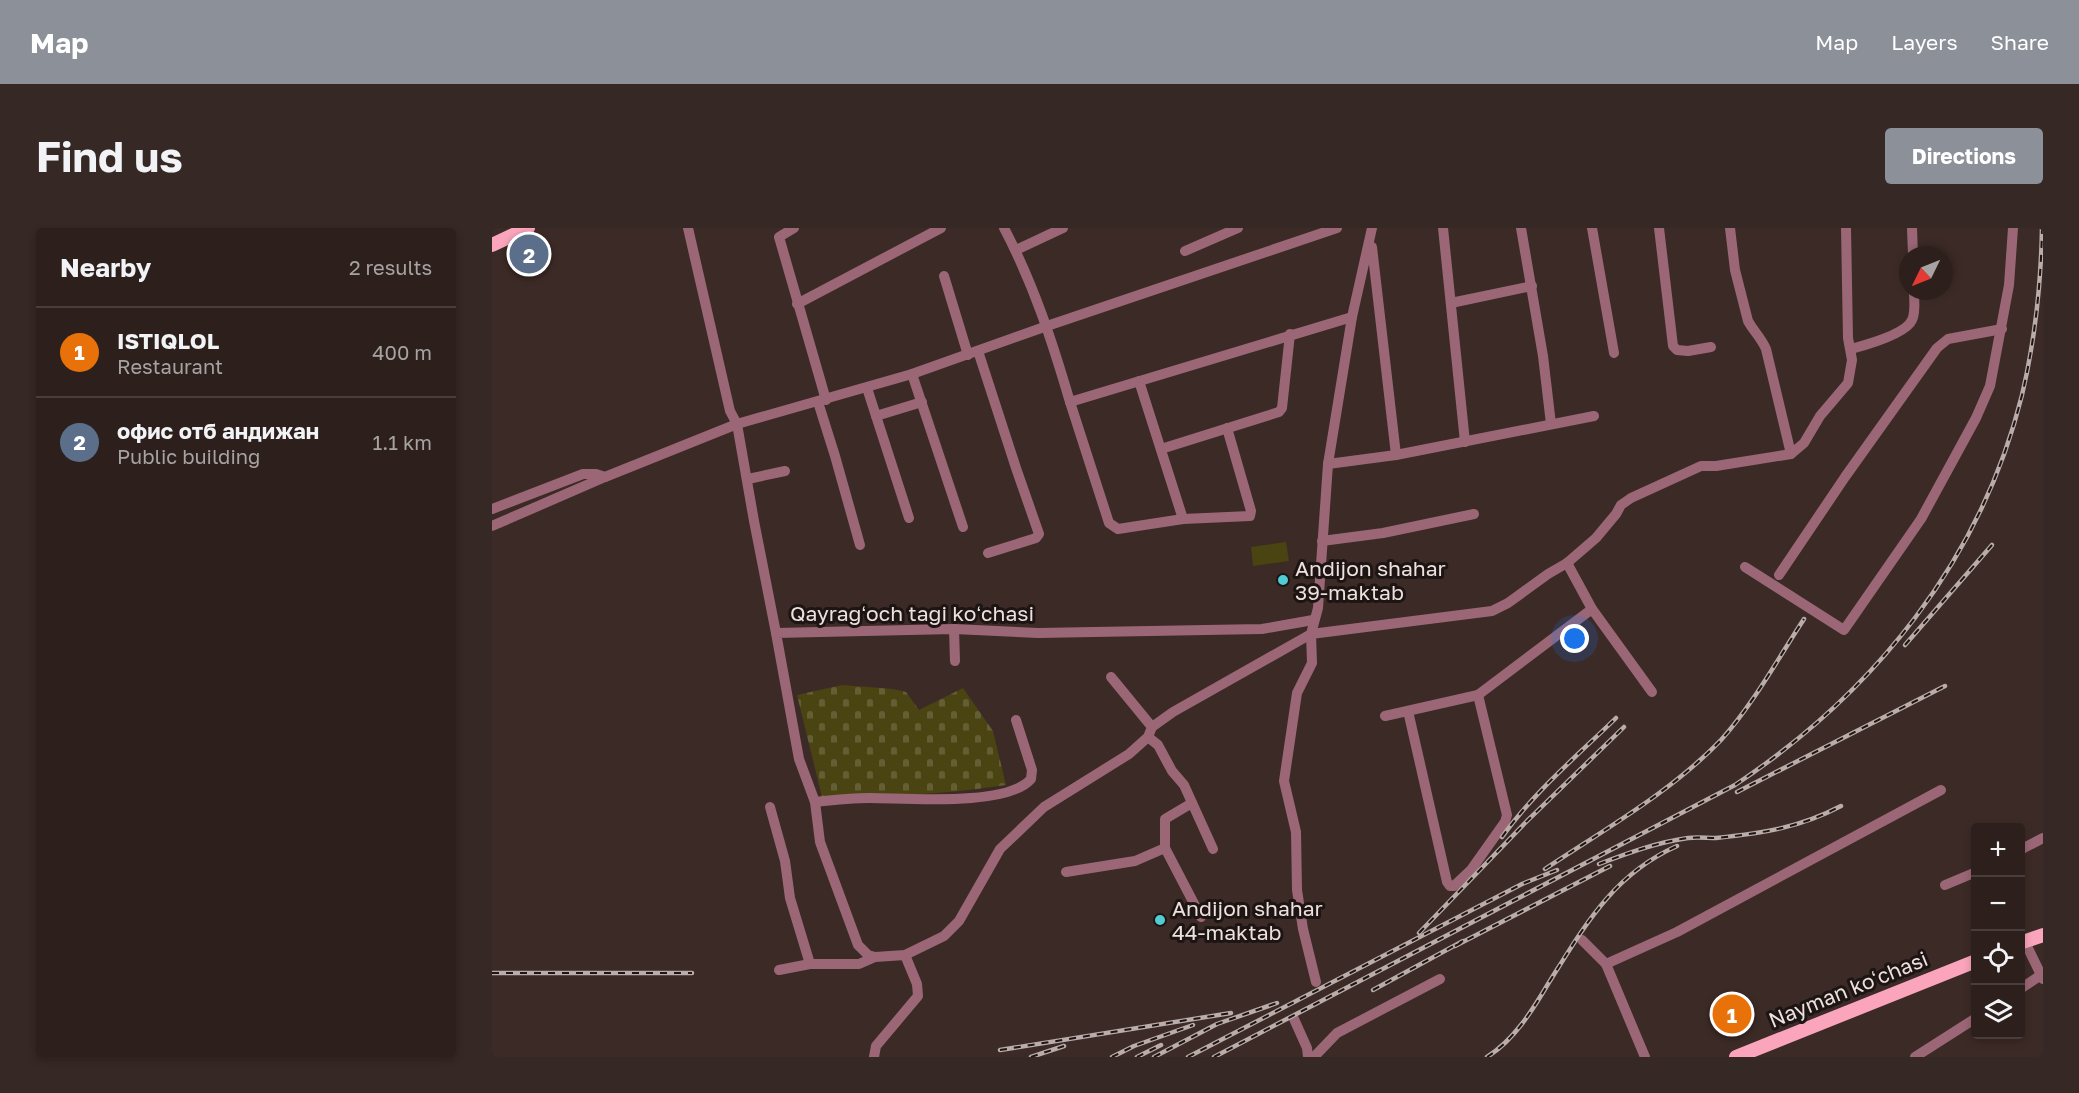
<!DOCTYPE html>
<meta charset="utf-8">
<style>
:root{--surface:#2d201c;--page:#352825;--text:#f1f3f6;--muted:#a7a3a3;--line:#483e3b;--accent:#8c9099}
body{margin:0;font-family:"Golos Text",sans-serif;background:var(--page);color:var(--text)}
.controls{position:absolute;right:18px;bottom:18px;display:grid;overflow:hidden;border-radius:6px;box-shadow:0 3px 9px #0003}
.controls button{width:54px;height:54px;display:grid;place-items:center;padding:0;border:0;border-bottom:2px solid var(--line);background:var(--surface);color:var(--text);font:30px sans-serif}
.compass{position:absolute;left:1407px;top:18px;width:54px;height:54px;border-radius:50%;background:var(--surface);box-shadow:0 3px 9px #0003;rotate:227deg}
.you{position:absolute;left:1083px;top:411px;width:21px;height:21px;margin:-15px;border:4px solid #fff;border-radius:50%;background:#1a73e8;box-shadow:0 0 0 9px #1a73e833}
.badge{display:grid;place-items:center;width:39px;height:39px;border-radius:50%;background:var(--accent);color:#fff;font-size:20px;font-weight:700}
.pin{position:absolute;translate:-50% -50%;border:3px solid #fff;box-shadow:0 2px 6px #0006}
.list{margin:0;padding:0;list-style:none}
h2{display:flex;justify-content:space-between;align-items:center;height:78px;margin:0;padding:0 24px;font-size:26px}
h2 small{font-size:20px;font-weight:400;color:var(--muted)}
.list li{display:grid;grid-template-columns:39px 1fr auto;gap:18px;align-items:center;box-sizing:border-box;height:90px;padding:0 24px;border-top:2px solid var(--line)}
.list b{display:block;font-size:22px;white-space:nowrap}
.list p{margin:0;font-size:20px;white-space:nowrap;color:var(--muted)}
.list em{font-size:20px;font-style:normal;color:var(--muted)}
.icon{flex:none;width:33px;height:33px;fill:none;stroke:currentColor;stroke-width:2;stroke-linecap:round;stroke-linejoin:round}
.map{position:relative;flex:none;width:1551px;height:829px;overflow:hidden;border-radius:6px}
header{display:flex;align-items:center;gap:36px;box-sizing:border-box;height:84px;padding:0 30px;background:var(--accent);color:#fff}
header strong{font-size:28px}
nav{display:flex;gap:33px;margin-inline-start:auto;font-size:21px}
.intro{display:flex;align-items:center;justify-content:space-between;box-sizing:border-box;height:144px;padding:0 36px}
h1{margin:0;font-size:42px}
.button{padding:15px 27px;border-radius:6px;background:var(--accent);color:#fff;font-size:21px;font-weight:700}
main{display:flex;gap:36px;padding:0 36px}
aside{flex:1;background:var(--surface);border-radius:6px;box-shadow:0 3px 9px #0003}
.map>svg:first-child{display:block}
</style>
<header>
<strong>Map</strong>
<nav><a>Map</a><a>Layers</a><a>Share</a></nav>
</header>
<div class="intro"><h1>Find us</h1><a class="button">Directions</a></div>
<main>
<aside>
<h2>Nearby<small>2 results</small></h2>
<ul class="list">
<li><span class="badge" style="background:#e8710a">1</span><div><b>ISTIQLOL</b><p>Restaurant</p></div><em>400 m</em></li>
<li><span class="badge" style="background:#5c6f8a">2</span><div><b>офис отб андижан</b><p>Public building</p></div><em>1.1 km</em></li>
</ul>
</aside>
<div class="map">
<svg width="1551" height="829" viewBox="0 0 1551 829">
<defs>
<pattern id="cemetery-stones" width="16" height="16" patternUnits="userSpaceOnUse" patternTransform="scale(1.5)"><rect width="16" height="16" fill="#4a4312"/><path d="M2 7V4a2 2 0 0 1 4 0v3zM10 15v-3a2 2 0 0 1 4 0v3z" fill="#645e34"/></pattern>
</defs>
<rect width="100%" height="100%" fill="#3c2a26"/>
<polygon fill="#4a4312" points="794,314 797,333 761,338 759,319"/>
<path fill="url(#cemetery-stones)" d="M 350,457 L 401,461 L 414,464 L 427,482 L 471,460 L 501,503 L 514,557 C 452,567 393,568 330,569 L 305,467 Z"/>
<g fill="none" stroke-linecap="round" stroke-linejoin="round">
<g stroke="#9b6776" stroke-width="10">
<polyline points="196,0 238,183 245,196 262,293 284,405"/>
<polyline points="302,0 287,9 334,172"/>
<path d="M 512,0 C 542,57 560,113 578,174 L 860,89"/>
<polyline points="951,0 973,214"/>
<polyline points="1029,0 1051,128 1059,196"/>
<polyline points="1100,0 1122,125"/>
<polyline points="1167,0 1181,118 1185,122 1196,123 1219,119"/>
<path d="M 1238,0 L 1243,42 L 1256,93 C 1262,104 1268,108 1274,121 L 1299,226"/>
<polyline points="1420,0 1421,27"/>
<polyline points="880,19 904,227"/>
<polyline points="524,22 571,0"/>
<polyline points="693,23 746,0"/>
<polyline points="452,48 476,127"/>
<polyline points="959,75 1040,58"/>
<polyline points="305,76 449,0"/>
<path d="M 1359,121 C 1374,117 1414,106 1420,92 C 1424,84 1422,72 1422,63"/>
<polyline points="486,123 524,240 547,306 544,310 496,325"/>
<polyline points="420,146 471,299"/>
<polyline points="647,153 691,291"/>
<polyline points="375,160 417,290"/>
<polyline points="326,174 343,228 368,317"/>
<polyline points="578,174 617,295 626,301 691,291 758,288 759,283 735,200"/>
<polyline points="384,188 430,174"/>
<polyline points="669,221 787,184 790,180 798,106"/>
<polyline points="836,236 904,227 1102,188"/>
<polyline points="256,251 293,243"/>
<polyline points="0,281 91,246 104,246 113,249"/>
<polyline points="0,298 113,249 245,196 420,146 555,98 845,0"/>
<polyline points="830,313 891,305 982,286"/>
<polyline points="1075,335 1100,381 1160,464"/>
<polyline points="1253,339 1352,402 1429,291 1484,190 1498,158 1517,57 1521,0"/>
<polyline points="1287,347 1353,249 1445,120 1456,111 1510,101"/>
<polyline points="821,392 770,401 546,405 462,401 284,405 307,531 323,574 328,614 366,717 376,727 383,729 413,727 452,708 467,693 508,621 552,579 637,526 656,509 660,499 681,484 819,406 1000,383 1016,375 1056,346 1075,335 1104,310 1124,286 1129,277 1139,270 1209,238 1224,238 1299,226 1312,215 1328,188 1356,155 1360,132 1356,110 1354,0"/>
<polyline points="462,401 463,433"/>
<polyline points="619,449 660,499"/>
<polyline points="916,483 955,654 958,658 962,658 979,642 1013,594 1015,587 986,467"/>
<polyline points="893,488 986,467 1100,381"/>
<polyline points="656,509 666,517 680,543 692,557 721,621"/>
<path d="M 323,574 C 341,572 359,570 378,570 C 414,570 515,579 539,551 L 540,542 L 524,492"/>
<polyline points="700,575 673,591 673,620 709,689"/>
<polyline points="278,579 293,633 298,670 318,736"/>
<polyline points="1528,622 1551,610"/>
<polyline points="574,644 643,633 673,620"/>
<polyline points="1453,657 1484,644"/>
<polyline points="1090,712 1114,736"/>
<polyline points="1533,714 1551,751"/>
<polyline points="287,742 318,736 367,736 383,729"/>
<polyline points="824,754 811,701 805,662 804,604 792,553 805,465 820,435 819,406 826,380 836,236 860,89 880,0"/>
<polyline points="1528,761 1549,747"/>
<polyline points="802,791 815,820 816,829"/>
<polyline points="382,829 384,818 426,768 425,756 413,727"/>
<polyline points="822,829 845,805 948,751"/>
<polyline points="1153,829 1114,736 1185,704 1449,562"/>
<polyline points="1423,829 1484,790"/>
</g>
<g stroke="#fba5bd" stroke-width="14">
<polyline points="0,17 36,0"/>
<polyline points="1528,715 1551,707"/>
<polyline points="1244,829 1484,733"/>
</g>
<defs>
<g id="rail">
<polyline points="1413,417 1500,317"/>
<polyline points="1245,564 1453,458"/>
<path d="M 1010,609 C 1042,564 1085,528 1124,490"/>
<path d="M 1107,636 C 1136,625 1166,614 1196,610 C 1205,609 1215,610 1224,610 C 1271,605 1307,600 1349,578"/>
<path d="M 1053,641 C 1113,601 1179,564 1229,512 C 1260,478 1287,429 1312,391"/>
<polyline points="927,705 1033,595 1132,499"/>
<polyline points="963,718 1118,638"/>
<polyline points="0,745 200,745"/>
<polyline points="881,762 971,713"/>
<polyline points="508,822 739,785"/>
<polyline points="539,829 572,818"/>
<polyline points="620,829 642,818 701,797"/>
<polyline points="645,829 669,817"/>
<polyline points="662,829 725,796 785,775"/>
<polyline points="696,829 1030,656 1065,642"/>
<path d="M 722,829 L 1243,557 C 1383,464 1489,332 1530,167 C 1543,112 1549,56 1550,0"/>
<path d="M 995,829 C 1022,812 1040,783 1056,756 C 1092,699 1120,647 1185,618"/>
</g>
</defs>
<use href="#rail" stroke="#baaca9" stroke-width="4.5"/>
<use href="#rail" stroke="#1d1513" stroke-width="2" stroke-dasharray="7" stroke-linecap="butt"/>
</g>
<g fill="#51ccd3" stroke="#1d1513" stroke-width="2">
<circle cx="791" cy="352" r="6"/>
<circle cx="668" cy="692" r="6"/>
</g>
<g text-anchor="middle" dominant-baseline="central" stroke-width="6" stroke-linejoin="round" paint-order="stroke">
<g font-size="21" fill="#ede0dd" stroke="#1d1513" text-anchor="start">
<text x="803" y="340">Andijon shahar<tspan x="803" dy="24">39-maktab</tspan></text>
<text x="680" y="680">Andijon shahar<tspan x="680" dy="24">44-maktab</tspan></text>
</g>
<g font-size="21" fill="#ede0dd" stroke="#1d1513">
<text x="420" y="385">Qayragʻoch tagi koʻchasi</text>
<text transform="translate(1356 761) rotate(-22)">Nayman koʻchasi</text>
</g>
</g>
</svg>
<div class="controls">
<button>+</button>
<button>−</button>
<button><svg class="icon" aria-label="locate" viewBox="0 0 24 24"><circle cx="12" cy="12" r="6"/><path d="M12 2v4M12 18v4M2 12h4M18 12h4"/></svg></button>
<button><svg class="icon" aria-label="layers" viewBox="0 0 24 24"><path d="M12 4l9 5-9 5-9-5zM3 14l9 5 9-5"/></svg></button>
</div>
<svg class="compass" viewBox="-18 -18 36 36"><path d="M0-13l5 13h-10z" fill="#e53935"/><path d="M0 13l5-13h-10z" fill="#a7a3a3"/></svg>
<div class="you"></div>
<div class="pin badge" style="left:1240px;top:786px;background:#e8710a">1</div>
<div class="pin badge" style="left:37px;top:26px;background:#5c6f8a">2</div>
</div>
</main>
